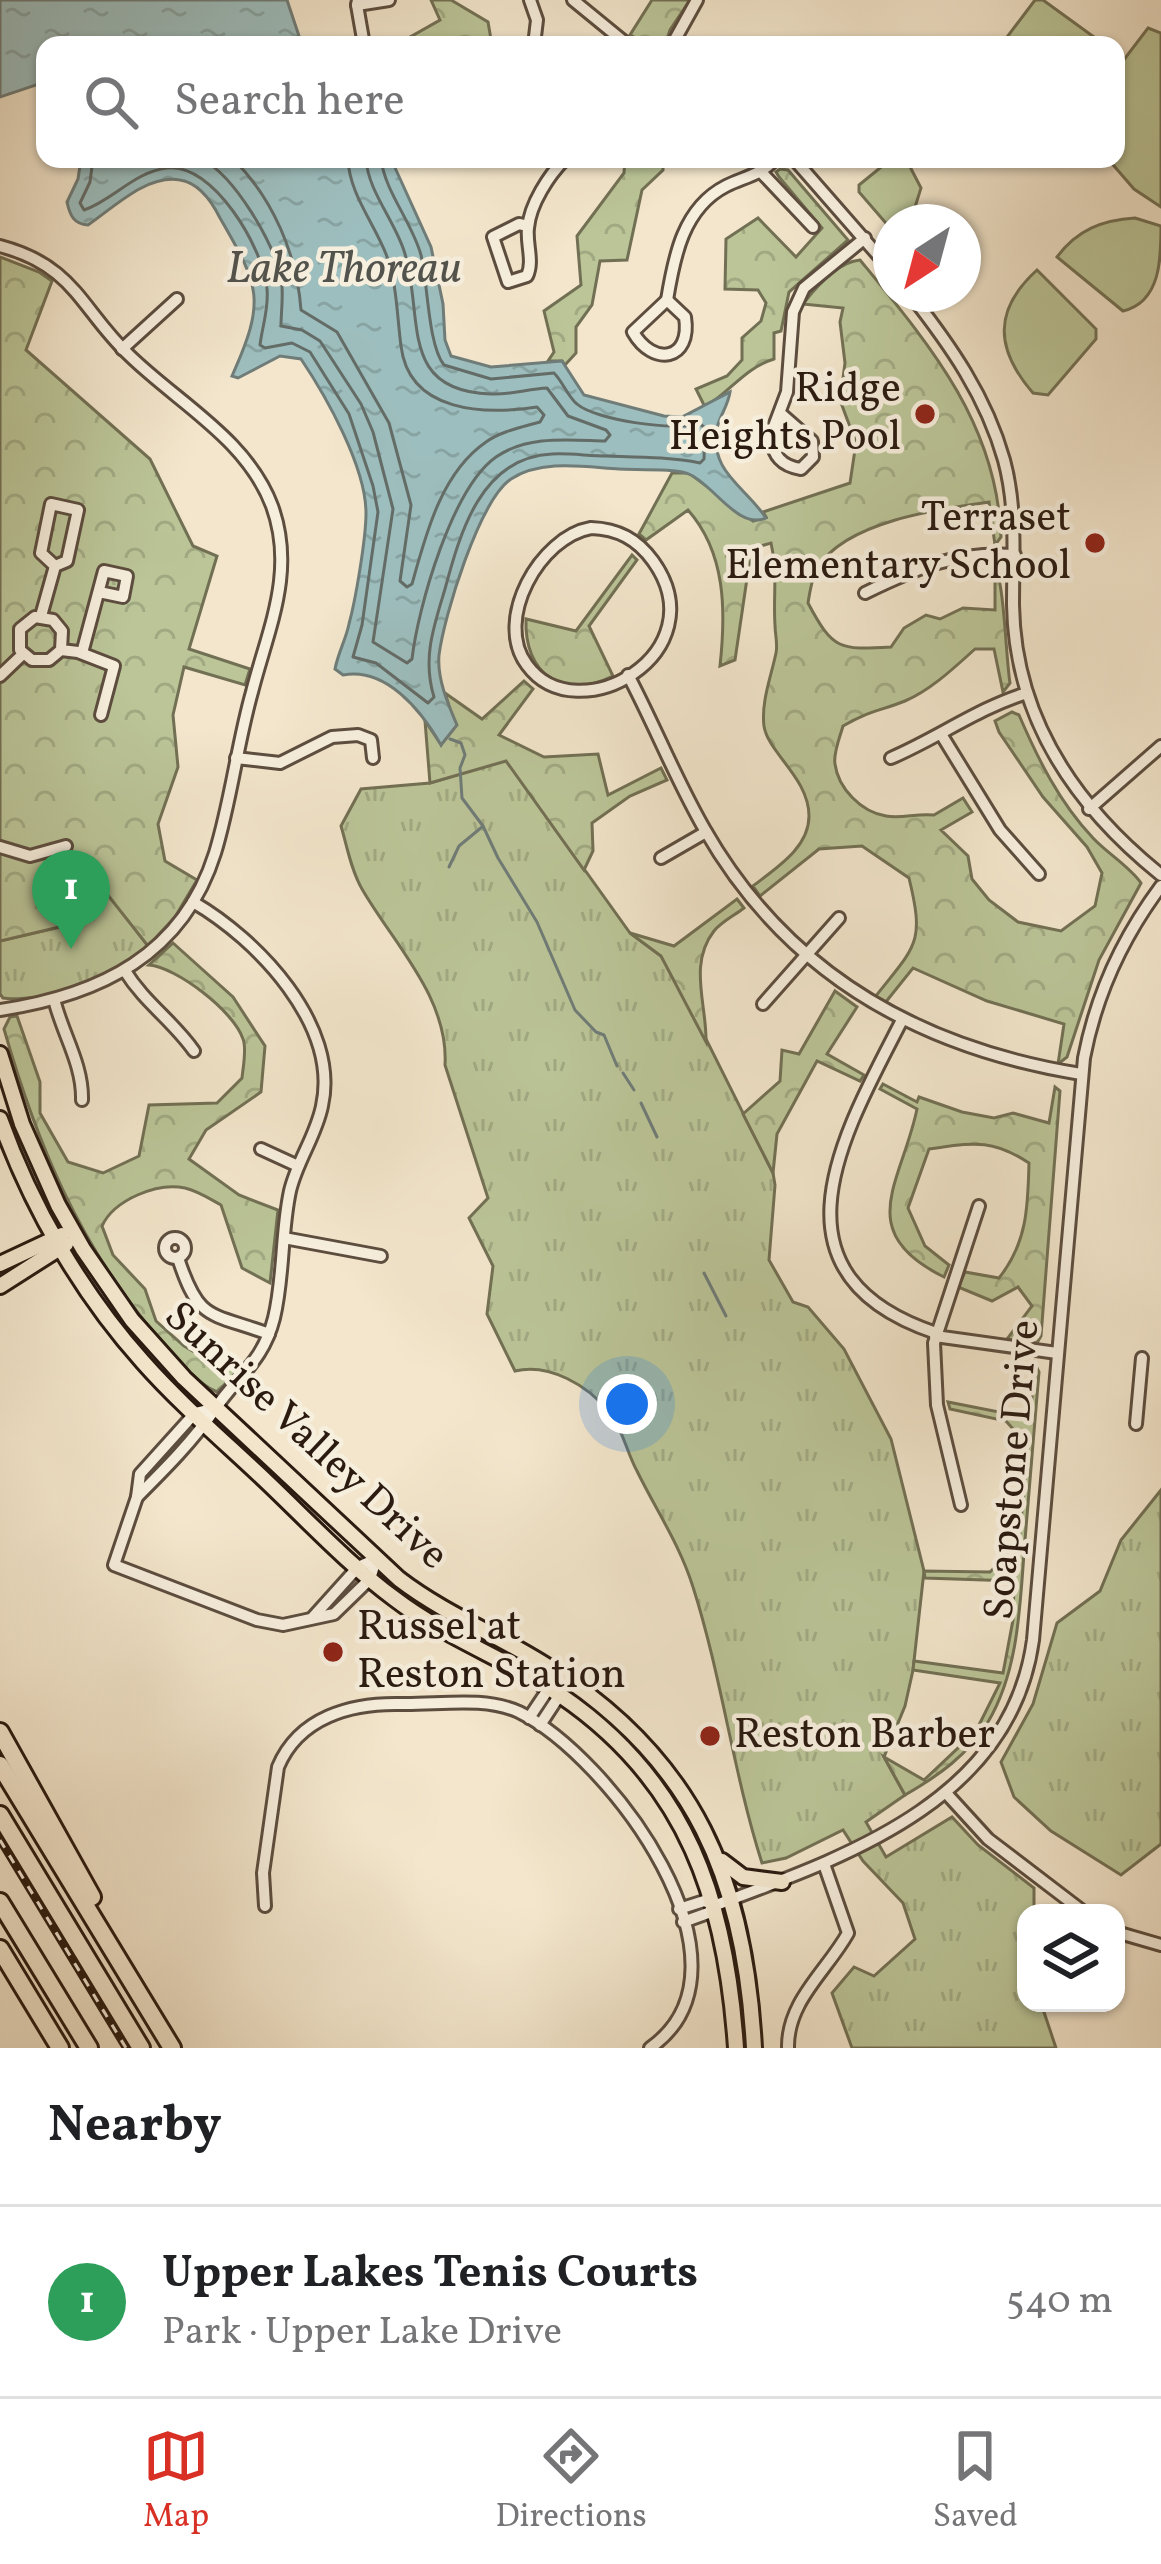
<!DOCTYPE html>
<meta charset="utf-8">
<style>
:root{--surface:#fff;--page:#f2f2f2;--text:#202124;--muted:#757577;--line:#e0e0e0;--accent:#d93025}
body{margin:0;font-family:Vollkorn,serif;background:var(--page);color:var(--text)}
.controls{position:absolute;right:36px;bottom:36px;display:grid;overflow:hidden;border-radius:24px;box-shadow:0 3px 9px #0004}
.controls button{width:108px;height:108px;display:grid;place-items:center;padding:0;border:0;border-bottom:3px solid var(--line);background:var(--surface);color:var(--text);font:60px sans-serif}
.compass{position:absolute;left:873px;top:204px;width:108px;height:108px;border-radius:50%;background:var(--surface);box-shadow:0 3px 9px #0004;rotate:216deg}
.you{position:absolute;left:627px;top:1404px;width:42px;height:42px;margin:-30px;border:9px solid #fff;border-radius:50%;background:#1a73e8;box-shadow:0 0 0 18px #1a73e833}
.badge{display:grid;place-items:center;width:78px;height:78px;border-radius:50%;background:var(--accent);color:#fff;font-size:39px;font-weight:700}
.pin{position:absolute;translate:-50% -99px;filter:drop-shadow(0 3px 6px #0008)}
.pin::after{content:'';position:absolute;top:63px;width:42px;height:36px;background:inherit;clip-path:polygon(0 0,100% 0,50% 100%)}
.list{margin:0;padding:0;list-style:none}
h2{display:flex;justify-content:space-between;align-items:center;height:156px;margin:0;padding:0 48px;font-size:51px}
h2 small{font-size:39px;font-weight:400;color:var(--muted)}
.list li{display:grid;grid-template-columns:78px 1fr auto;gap:36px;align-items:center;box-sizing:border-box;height:192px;padding:0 48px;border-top:3px solid var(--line)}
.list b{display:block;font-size:45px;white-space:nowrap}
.list p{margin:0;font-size:39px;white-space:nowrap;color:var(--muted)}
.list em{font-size:39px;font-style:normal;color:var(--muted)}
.icon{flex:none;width:66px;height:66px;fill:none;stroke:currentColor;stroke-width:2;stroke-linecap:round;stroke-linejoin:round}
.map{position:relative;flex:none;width:1161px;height:2048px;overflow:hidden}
.search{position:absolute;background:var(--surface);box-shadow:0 3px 9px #0004;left:36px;right:36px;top:36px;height:132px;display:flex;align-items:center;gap:30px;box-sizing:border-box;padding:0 42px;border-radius:24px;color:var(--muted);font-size:45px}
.sheet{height:348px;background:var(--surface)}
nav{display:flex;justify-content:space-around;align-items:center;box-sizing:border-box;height:168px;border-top:3px solid var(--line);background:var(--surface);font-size:33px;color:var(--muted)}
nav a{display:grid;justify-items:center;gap:6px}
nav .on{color:var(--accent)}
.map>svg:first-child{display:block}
</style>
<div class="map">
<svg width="1161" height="2048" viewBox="0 0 1161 2048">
<defs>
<pattern id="grass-tufts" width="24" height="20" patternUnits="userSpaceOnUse" patternTransform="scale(3)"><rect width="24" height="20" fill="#bbc598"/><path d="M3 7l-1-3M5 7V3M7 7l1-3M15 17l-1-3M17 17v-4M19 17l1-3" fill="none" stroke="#a1a982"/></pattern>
<pattern id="forest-crowns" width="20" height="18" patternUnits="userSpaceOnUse" patternTransform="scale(3)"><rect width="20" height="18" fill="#bbc598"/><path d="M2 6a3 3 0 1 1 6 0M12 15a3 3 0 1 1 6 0" fill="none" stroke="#a1a982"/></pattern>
<pattern id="water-ripples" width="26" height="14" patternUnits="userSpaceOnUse" patternTransform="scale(3)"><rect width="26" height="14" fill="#9dbebe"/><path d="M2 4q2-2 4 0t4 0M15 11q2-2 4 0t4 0" fill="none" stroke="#87a3a2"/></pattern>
</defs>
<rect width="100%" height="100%" fill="#f3e6cc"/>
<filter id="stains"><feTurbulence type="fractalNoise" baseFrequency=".00167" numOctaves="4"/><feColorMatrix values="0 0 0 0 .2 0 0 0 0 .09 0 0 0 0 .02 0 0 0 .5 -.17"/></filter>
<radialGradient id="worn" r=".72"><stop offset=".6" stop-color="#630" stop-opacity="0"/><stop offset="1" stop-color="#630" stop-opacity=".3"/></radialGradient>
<g fill="url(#grass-tufts)" stroke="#727054" stroke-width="3">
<path d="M 506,760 L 630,933 L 661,956 L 678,983 L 773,1173 L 775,1185 L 769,1260 L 793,1302 L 808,1307 L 844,1349 L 891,1439 L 924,1571 L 913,1670 L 905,1706 L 884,1757 L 905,1795 L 866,1822 L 886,1857 L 952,1817 L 978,1845 L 1034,1888 L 1034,1913 L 1026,1913 L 1026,2003 L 1041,2003 L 1056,2048 L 852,2048 L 832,1993 L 854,1967 L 874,1976 L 915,1939 L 903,1903 L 863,1861 L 843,1830 L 786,1858 L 762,1863 C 733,1772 722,1678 693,1587 C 680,1545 656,1510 637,1471 C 627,1453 623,1430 610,1413 C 588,1385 549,1363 515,1371 L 487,1314 L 493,1266 L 469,1218 L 488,1198 L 445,1065 C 449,998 393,943 362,889 C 351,870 347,846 341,826 L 361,789 L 430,783 Z"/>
<path d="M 108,893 L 148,946 C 111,976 53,1004 3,998 L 0,994 L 0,941 L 72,924 Z"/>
<polygon points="1161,1490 1161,1844 1121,1875 1051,1831 1014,1797 1001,1762 1033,1704 1057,1623 1100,1591 1121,1540"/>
</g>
<g fill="url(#forest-crowns)" stroke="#727054" stroke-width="3">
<polygon points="431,0 451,0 488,22 492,45 396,45 440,20"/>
<polygon points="652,0 690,0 670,30 665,45 650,45 630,35"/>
<polygon points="625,159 663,159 663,170 642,190 627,260 600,261 592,305 576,327 576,353 565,365 562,361 548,361 554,352 544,311 581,285 577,236 624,173"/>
<path d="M 780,169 L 788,170 L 848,240 L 789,292 L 781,331 L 774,333 L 774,359 C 745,368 731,391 705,407 L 696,389 L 727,376 L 742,360 L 742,338 L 761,321 L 766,303 L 758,290 L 725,289 L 726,239 L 758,218 L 796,257 L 822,228 L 779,177 L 776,172 Z"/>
<polygon points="0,257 39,272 52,281 26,350 150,459 193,546 217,556 189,649 250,669 245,685 184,667 173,715 178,767 158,824 165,861 197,880 175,917 148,946 107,894 72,924 0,941"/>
<path d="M 860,260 C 929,344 997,423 1001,537 L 995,545 L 989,502 C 939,509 847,521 818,567 C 812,576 810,591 808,603 C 833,650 839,650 891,647 L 904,628 L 926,615 L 940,619 L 963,608 L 995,610 L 995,568 C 1004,580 1006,659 1010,683 L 1003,692 L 994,649 L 975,649 C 955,667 931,690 905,701 C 880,711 868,711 843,726 C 840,737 833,753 835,764 C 838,788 861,812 886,816 C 901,819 917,813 934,815 L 963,798 L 972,812 L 941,830 L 968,856 L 972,879 L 989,900 L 1018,922 L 1061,931 L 1095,906 L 1102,873 L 1087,847 L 1043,797 L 999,732 L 995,721 L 1012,712 L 1019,715 C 1038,759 1059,802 1093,838 C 1108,854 1129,866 1141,883 L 1099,960 L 1067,1057 L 1058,1064 L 1064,1024 L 987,1001 L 913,968 L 885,1003 L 875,997 C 916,945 925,944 909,878 L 862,846 L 819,849 L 760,896 L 753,886 C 776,868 809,848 809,816 C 809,778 768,753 764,726 C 761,702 771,677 776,653 C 778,643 775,635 775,625 C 773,596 778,572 771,543 L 757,547 L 749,565 L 735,660 L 720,666 C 726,611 726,553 688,510 L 646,540 L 639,534 L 672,473 L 689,473 L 753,521 L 766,517 L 763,512 L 850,483 L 856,443 L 840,400 L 845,363 L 840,322 L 843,308 L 803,304 C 816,287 837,262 860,260 Z"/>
<path d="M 632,555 L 637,560 L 589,626 L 613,676 C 562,701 524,674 526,619 L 576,631 Z"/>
<polygon points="524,681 533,689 499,735 544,757 598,754 608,795 661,768 667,780 630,796 592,823 593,851 584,870 506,761 430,783 425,721 441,744 449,706 445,693 482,719"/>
<path d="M 737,899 L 744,908 C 735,915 721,922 714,931 C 688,964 707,1005 706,1042 L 661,956 L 630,933 L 674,946 Z"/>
<path d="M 173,943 L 233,997 L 265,1046 L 261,1092 L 206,1130 L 189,1159 L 239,1195 L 278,1210 L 270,1283 L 242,1268 L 221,1205 C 210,1199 198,1191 185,1188 C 157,1182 114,1200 102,1226 L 113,1255 L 145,1289 L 156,1321 L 184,1346 L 212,1362 L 241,1368 L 217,1392 C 194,1382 173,1355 157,1336 C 79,1246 36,1141 4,1029 L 10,1017 L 17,1016 L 40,1082 L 40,1113 L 68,1162 L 103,1173 L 139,1156 L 149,1105 L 217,1103 L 242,1078 C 243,1067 247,1049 243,1039 C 234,1011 176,967 149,965 Z"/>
<polygon points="835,991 857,1007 827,1054 864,1075 860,1081 817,1061 777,1134 773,1173 743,1114 780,1081 782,1050 799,1054"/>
<path d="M 883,1084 L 917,1102 L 919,1097 L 962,1112 L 994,1118 L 1013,1113 L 1049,1123 L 1055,1087 L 1060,1091 L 1041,1336 L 1037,1343 L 1007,1339 L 1032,1306 L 1018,1287 L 992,1301 L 958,1287 L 965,1272 L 999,1278 C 1027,1243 1028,1207 1029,1163 C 991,1138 973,1143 929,1149 L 908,1208 L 925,1246 L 949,1265 L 944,1277 C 852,1232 902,1182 917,1109 L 880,1089 Z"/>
<path d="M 1035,1364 L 1039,1372 C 1034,1428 1030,1484 1025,1540 C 1020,1600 1020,1668 988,1722 C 968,1755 938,1776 905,1795 L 884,1757 L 924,1780 L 976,1731 L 1000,1683 L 913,1670 L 914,1661 L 1003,1673 L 1013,1620 L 1014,1581 L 925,1578 L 924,1571 L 990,1572 L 1019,1543 L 1028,1446 L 1006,1421 L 950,1409 L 948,1402 L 1030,1418 Z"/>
</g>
<g fill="#bbc598" stroke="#727054" stroke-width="3">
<polygon points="1035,0 1043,0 1105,45 1001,45"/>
<polygon points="1148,28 1161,33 1161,207 1134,189 1108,159 1116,159 1116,70"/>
<polygon points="891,159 906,159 921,188 911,220 891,222 891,229 859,192 859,185"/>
<path d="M 1135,218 L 1161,226 C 1161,258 1161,302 1123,311 L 1057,257 C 1077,230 1102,220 1135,218 Z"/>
<path d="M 1037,270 L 1096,329 L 1096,339 L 1048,395 L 1033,393 C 995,349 993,310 1037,270 Z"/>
</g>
<g fill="url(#water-ripples)" stroke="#6f7c78" stroke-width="3">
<polygon points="0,0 287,0 302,45 45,45 45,82 0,97"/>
<path d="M 81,159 L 391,159 L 431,247 L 443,304 L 445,340 L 451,356 L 491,367 L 562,361 L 584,395 L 664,416 L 682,417 L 730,392 C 728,406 720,415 717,428 C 709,472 745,486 766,518 C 739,530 715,487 691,475 C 678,468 636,470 619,469 C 585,467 542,459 511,479 C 479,501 444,616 439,655 C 437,679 448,704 457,725 L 441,745 C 421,710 386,667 343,675 L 335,669 C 338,653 346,639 349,624 C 356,598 366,538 366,513 C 366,467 326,396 301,359 L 280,356 L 238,378 L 232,376 C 266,300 260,287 220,218 C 212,202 200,183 180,180 C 147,174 113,208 88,225 C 74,224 70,216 67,202 L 78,179 Z"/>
</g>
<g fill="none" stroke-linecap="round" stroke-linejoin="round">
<g stroke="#646c67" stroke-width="3">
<path d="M 93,159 L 90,182 L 80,203 L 84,210 C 113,200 134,172 167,168 C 213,162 264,249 267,289 C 269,309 262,327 260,345 L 265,348 L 292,343 L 310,352 L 349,414 L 373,486 L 378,512 L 362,625 L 353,657 L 376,663 L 428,703 L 434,697 C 422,658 434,626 445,589 C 460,533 481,457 552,454 C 570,453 589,456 607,456 C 637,457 671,457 700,463 L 704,459 L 705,428 L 699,423 C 677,432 595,420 577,404 C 568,397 563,382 554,373 L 491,379 L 444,365 C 428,345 428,284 421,255 C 412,222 385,192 381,159"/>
<path d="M 202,159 C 235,177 273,241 281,278 C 284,294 281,310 281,326 L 302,330 L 320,341 L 361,404 L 373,432 L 393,509 L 373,642 L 407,663 L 412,659 C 418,607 452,488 496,457 C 528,435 568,440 605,441 L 610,435 L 606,430 L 568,416 L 547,388 C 528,389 510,395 491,394 C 398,391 424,318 405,254 C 396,222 368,192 366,159"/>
<path d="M 233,159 C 273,198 297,255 301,310 L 337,332 L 389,423 L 411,505 L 400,581 L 407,587 L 412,584 C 426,534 441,473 486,442 C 501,431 523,427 540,422 L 544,415 L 537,407 C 485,415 409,413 401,346 C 397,316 397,283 386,254 C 374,223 349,193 348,159"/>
</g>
<g stroke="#6f7c78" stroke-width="3">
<polyline points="450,739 461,743 465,755 460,768 462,798 483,826 498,858 537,922 575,1010 596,1032 604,1035 617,1066"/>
<polyline points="449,867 459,846 482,827"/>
<polyline points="623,1073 634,1090"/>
<polyline points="641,1103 657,1137"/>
<polyline points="704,1273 726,1316"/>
</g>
<defs>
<g id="minor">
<polyline points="358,0 357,5 389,0"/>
<polyline points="530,0 537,20 534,45"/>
<polyline points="573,0 628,45"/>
<polyline points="357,5 364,45"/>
<polyline points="672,45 697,0"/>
<polyline points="794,159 891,270"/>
<polyline points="761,172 813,227"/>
<path d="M 528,226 L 519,224 L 493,237 L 508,282 L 527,276 C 534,261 526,244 528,228 C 530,204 549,175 565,159"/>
<path d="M 0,246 C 75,266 80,308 129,355 C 178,403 247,439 272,506 C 296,572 268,629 252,692 C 237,745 231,801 215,853 C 183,955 100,995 0,1010"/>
<path d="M 910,294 C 950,345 986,396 1004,460 C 1017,508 1013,556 1013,605 C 1015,719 1075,806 1161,875"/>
<path d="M 667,300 C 674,257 683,208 726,186 C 744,177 761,175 775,159"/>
<path d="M 667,300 L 685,317 C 692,361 653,367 633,332 Z"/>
<polyline points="122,349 177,299"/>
<path d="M 780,413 L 812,441 L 813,457 L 801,469 C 781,466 774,456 770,437 L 787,392 L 793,312 L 804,288 L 865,238"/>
<path d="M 591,528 C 618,529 637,539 653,561 C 719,653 577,734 527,665 C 493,620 540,537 591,528 Z"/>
<path d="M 865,593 C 916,568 957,551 1015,555"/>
<polyline points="41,616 55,566 67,561 78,510 51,504 41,553 55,566"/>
<polyline points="61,650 62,631 53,620 35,617 20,629 20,650 32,660 49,660 61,650 78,652 114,666 101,715"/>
<polyline points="82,653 104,571 127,576 123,597 99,592"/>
<path d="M 628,675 C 655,726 676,780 705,830 C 788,975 920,1048 1081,1074"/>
<polyline points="0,676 23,654"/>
<polyline points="941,734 1000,830 1039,874"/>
<polyline points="236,758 280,763 332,737 358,735 371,740 373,758"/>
<path d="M 891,758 C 938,738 978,708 1027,693"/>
<polyline points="1089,809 1161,746"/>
<polyline points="0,847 30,856 66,846"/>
<polyline points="661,858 706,832"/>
<path d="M 125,971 C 145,1003 173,1021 194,1051"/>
<path d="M 54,999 C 62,1033 83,1064 82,1100"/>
<polyline points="763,1004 839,918"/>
<path d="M 902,1020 C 844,1133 760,1274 936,1333"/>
<polyline points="261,1149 298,1166"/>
<circle cx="175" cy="1248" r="10"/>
<polyline points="284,1238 381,1256"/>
<path d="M 178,1258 C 199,1322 209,1312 269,1334"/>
<polyline points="935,1336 1057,1353"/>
<polyline points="216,1408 195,1413 140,1474 137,1497 114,1565 257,1620 283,1625 334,1614 370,1579 376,1559"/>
<polyline points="1136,1424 1142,1358"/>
<path d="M 137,1497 C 165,1469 193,1441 215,1409 C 238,1375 263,1362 274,1318 C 284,1277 281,1233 290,1191 C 297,1161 316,1136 322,1106 C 340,1025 257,939 193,902"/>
<polyline points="961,1505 937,1405 934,1343 979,1206"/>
<polyline points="313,1617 358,1567 376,1559"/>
<polyline points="529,1718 549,1688 564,1677"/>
<polyline points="540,1725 561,1693"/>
<polyline points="946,1793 988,1839 1085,1913"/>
<path d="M 265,1906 L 263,1873 L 278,1767 C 299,1717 351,1703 400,1704 C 438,1705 484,1696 519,1712 C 609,1756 767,1966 650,2048"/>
<polyline points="679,1909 704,1901 716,1905"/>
<path d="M 683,1922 L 708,1913 L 716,1905 C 848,1856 1011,1800 1033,1640 L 1084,1058 C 1096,995 1123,937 1161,886"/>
<polyline points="1116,1932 1161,1945"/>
<path d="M 788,2048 C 787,2001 827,1971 848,1933 L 824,1864"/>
</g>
<g id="major">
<path d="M 0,1054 L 22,1124 L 58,1205 L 83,1249 L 132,1320 L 184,1378 L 399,1579 C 446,1615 501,1636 550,1668 C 696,1760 745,1881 754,2048"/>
<path d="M 0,1119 C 31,1206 81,1293 143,1362 C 181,1405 226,1443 267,1482 C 309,1522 349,1565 395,1599 C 446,1638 507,1659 560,1695 C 688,1782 726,1901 736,2048"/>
<polyline points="0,1264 62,1235"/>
<polyline points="0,1286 66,1244"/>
<polyline points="722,1861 743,1877 782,1882"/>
</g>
<g id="highway">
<polyline points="0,1732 92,1897"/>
<polyline points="0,1765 172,2048"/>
<polyline points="0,1815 141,2048"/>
<polyline points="0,1902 89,2048"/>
<polyline points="0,1949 60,2048"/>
</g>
</defs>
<use href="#minor" stroke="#5c4d3f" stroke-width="16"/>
<use href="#major" stroke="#2a1a10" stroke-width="20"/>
<use href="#highway" stroke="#2a1a10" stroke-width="22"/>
<use href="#minor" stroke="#f7efde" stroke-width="10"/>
<use href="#major" stroke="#f3e6cc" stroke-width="14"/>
<use href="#highway" stroke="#f3e6cc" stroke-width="16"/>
<defs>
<polyline id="rail" points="0,1840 126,2048"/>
</defs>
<use href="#rail" stroke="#2a1a10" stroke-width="8"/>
<use href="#rail" stroke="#f7efde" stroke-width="3" stroke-dasharray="9" stroke-linecap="butt"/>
</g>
<g fill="#8f2418" stroke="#f7efde" stroke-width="4.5">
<circle cx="925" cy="414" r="12"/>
<circle cx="1095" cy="543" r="12"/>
<circle cx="333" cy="1652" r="12"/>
<circle cx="710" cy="1736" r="12"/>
</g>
<g text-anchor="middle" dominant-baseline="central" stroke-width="9" stroke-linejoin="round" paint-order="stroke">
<g font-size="42" fill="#2a1a10" stroke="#f7efde" text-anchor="end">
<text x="901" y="390">Ridge<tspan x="901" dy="48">Heights Pool</tspan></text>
<text x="1071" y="519">Terraset<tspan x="1071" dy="48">Elementary School</tspan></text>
<text x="357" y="1628" text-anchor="start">Russel at<tspan x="357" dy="48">Reston Station</tspan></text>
<text x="734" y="1736" text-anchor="start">Reston Barber</text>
</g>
<g font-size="42" fill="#2a1a10" stroke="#f7efde">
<text transform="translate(305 1437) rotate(43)">Sunrise Valley Drive</text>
<text transform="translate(1014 1470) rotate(-85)">Soapstone Drive</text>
</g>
<g font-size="45" font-style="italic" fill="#52534d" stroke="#f7efde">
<text x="344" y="270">Lake Thoreau</text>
</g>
</g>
<rect width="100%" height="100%" filter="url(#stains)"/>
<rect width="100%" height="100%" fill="url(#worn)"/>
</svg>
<div class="controls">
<button><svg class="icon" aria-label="layers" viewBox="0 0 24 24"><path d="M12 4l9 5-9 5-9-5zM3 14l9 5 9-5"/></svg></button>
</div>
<svg class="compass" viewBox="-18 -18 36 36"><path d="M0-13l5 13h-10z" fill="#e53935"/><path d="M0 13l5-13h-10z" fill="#757577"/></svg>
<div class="you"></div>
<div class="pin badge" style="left:71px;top:949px;background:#2e9e5b">1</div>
<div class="search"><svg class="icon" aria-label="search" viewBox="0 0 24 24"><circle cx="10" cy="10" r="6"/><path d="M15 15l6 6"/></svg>Search here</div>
</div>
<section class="sheet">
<h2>Nearby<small></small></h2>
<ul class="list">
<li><span class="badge" style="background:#2e9e5b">1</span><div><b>Upper Lakes Tenis Courts</b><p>Park · Upper Lake Drive</p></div><em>540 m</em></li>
</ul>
</section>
<nav>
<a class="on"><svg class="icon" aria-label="map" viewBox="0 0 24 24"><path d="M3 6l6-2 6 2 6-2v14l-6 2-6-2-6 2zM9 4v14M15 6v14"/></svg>Map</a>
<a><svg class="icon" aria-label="directions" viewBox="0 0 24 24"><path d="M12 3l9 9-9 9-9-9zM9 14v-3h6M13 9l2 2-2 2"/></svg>Directions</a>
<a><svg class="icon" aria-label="saved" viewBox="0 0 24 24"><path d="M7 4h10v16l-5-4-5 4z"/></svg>Saved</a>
</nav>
